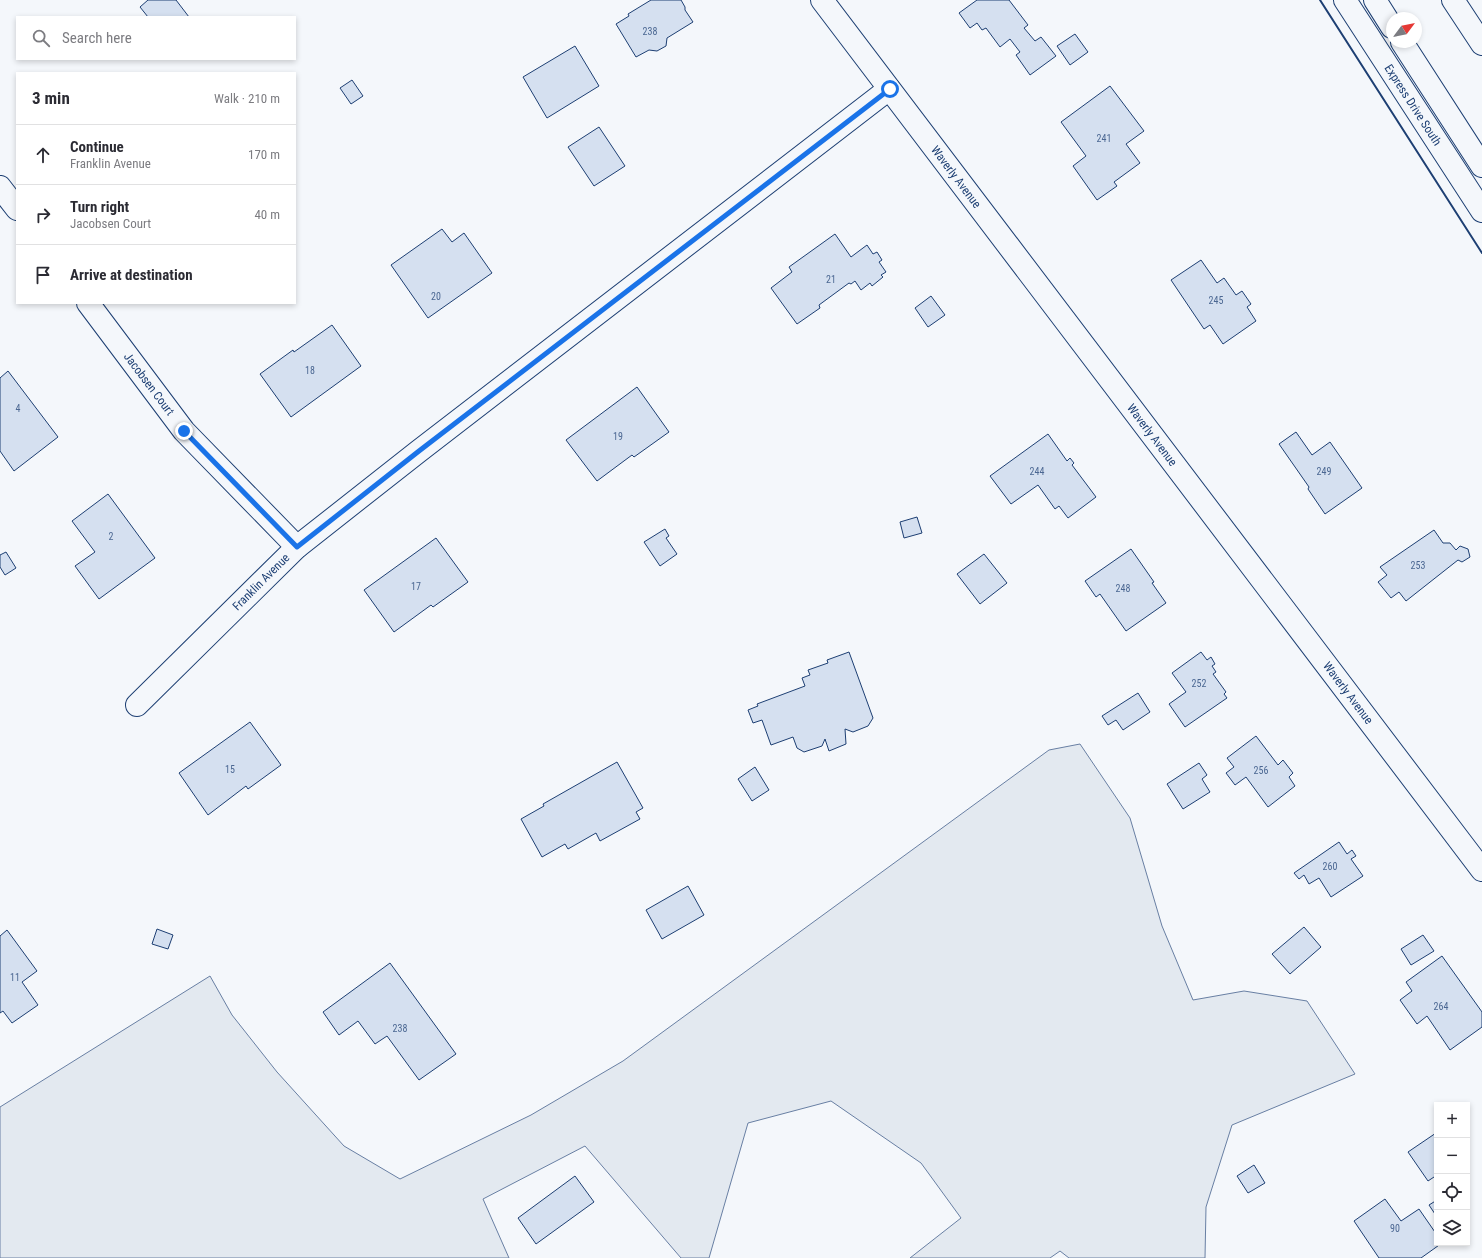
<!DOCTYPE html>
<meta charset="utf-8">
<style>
:root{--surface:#fff;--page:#f2f2f3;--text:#2b2b33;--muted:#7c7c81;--line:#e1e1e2}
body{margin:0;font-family:"Roboto Condensed",sans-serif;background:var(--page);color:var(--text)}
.controls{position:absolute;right:12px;bottom:12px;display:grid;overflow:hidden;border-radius:0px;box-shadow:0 2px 6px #0003}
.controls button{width:36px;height:36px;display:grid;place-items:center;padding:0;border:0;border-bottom:1px solid var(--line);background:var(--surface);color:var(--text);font:20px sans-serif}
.compass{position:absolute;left:1386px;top:12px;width:36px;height:36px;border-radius:50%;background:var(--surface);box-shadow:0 2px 6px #0003;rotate:58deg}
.stop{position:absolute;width:12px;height:12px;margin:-9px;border:3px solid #1a73e8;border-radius:50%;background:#fff}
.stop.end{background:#1a73e8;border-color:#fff;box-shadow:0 1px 4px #0008}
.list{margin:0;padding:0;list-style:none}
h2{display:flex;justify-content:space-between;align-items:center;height:52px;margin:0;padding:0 16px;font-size:17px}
h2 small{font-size:13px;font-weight:400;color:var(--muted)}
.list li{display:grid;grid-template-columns:26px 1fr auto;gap:12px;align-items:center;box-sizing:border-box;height:60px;padding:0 16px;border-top:1px solid var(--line)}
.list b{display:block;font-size:15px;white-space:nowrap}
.list p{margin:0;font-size:13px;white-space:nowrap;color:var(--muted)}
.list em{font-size:13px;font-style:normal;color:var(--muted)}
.icon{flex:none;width:22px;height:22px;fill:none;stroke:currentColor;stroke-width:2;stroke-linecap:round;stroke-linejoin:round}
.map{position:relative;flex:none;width:1482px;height:1258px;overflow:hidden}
.search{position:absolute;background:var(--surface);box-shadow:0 2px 6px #0003;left:16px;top:16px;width:280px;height:44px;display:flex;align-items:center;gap:10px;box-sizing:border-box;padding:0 14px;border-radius:0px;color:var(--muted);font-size:15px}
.panel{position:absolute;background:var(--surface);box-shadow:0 2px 6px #0003;left:16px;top:72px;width:280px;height:232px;border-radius:0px}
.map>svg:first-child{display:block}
</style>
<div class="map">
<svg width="1482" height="1258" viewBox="0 0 1482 1258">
<rect width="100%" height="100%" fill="#f4f7fb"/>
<polygon fill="#e3e9f0" stroke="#687fa3" points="1080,744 1130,818 1162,926 1193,1000 1244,991 1307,1001 1355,1074 1232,1125 1206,1207 1205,1258 1069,1258 1060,1251 1050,1258 910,1258 961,1218 921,1163 831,1101 748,1123 709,1258 681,1258 585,1146 483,1199 509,1258 0,1258 0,1107 210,976 232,1015 277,1072 344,1146 400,1179 531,1115 623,1061 1049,750"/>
<g fill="#d5e0f0" stroke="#1d3f73">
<polygon points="148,0 176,0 189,17 148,17 140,7"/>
<polygon points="651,0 681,0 685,7 685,10 693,22 667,38 666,46 657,51 649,50 636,57 616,24 629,16 628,14"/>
<polygon points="977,0 1009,0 1028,25 1024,28 1035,41 1041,37 1056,56 1030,75 1016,55 1020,52 1010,39 1000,47 986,28 982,30 977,23 970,28 959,13"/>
<polygon points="1075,34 1088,52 1070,65 1057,46"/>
<polygon points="575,46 599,86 547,118 523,77"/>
<polygon points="352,80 363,96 351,104 340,88"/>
<polygon points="1110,86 1144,131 1126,144 1140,163 1114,182 1117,186 1097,200 1073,166 1086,156 1061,122"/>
<polygon points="599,127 625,166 594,186 568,147"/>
<polygon points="442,229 452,242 464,233 492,273 428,318 391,265"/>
<polygon points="835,234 851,257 867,245 873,254 877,252 882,260 879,262 886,272 881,275 883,277 872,286 870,283 861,290 855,281 851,284 849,283 819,305 820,308 797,324 771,288 792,272 789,267"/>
<polygon points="1201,260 1217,283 1224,278 1236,295 1242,291 1251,304 1247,307 1256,321 1223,344 1210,325 1204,329 1171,280"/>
<polygon points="931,296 945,315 928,327 915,308"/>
<polygon points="332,325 361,366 291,417 260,374 293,350 294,352"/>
<polygon points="8,371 58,437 14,471 0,451 0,378"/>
<polygon points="637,387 669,432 634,457 632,455 597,481 566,440"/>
<polygon points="1296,432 1312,455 1330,442 1362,488 1325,514 1308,489 1309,487 1279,444"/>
<polygon points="1048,434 1067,461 1070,458 1074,463 1072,465 1096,497 1068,518 1059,506 1055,509 1038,485 1011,504 990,476"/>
<polygon points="108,494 155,558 99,599 75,566 95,552 72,521"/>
<polygon points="917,517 922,533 904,538 900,522"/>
<polygon points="665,529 669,536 666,538 677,554 660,566 644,542"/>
<polygon points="1434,530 1443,543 1450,543 1456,550 1460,546 1468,549 1470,557 1462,562 1458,560 1406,601 1399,592 1391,598 1378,582 1387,575 1380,567"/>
<polygon points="436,538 468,582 433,607 431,605 394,632 364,590"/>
<polygon points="1131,549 1154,582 1152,583 1166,603 1126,631 1100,594 1096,597 1085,581"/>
<polygon points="6,552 16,568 5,575 0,567 0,555"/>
<polygon points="984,554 1007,583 980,604 957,574"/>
<polygon points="849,652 873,718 868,726 853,732 845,729 846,744 829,751 825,739 822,746 804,752 797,748 793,737 771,745 762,720 753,723 748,710 758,706 757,704 805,686 802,678 810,675 808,670 828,663 827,660"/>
<polygon points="1201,652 1207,660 1211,657 1215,664 1212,666 1216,672 1213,674 1226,692 1224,694 1227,698 1185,727 1169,704 1186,692 1172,673"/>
<polygon points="1138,693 1150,712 1123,730 1116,720 1108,725 1102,716"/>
<polygon points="250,722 281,765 248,789 246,786 208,815 179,773"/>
<polygon points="1256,736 1278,765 1283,760 1293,773 1289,777 1295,786 1268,807 1246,777 1235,785 1226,773 1234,767 1227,758"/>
<polygon points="617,762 643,808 636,812 640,819 600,841 596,833 568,849 565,844 542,857 521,819 544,806 543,804"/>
<polygon points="1199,763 1207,775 1202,779 1210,792 1183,809 1167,784"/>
<polygon points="755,767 769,790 752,801 738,779"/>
<polygon points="1339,842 1347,854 1352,850 1356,856 1351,859 1363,876 1331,897 1319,878 1309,884 1304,875 1299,879 1294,873"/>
<polygon points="688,886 704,915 662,939 646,910"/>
<polygon points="1304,927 1321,947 1290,974 1272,954"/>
<polygon points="157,929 173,935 168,949 152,944"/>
<polygon points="7,930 37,971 22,982 38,1005 12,1023 3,1011 0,1013 0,936"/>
<polygon points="1423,935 1434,951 1411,965 1401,949"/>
<polygon points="1442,956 1482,1012 1482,1027 1450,1050 1427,1016 1417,1024 1400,1000 1412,991 1406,982"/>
<polygon points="390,963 456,1054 419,1080 387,1036 375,1044 358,1021 339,1035 323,1012"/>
<polygon points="1436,1133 1437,1135 1437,1175 1428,1181 1408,1152"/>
<polygon points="1254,1165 1265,1183 1248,1193 1237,1176"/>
<polygon points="575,1176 594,1202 536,1244 518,1218"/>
<polygon points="1385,1199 1401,1221 1419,1209 1437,1235 1437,1243 1442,1243 1421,1258 1379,1258 1354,1221"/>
<polygon points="1437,1200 1437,1217 1429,1205"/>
</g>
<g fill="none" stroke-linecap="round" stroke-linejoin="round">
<defs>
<g id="street">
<polyline points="822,0 1482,870"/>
<polyline points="0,187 17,209"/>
<polyline points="88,303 184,431 297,547"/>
<polyline points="137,705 297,547 419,451 889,89"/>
</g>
<polyline id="secondary" points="1345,0 1482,211"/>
<g id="highway">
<polyline points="1375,0 1392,27"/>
<polyline points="1453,0 1482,44"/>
<polyline points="1402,42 1482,166"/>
</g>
</defs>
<use href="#street" stroke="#1d3f73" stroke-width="24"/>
<use href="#secondary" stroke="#1d3f73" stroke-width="24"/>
<use href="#highway" stroke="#1d3f73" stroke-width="24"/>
<use href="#street" stroke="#f4f7fb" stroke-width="22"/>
<use href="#secondary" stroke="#f4f7fb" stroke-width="22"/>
<use href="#highway" stroke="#f4f7fb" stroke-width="22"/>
<polyline stroke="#1d3f73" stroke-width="2" points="1320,0 1482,253"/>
</g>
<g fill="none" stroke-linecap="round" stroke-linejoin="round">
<polyline stroke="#1a73e8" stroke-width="5" points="184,431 297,547 419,451 890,89"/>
</g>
<g text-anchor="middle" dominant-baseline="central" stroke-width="3" stroke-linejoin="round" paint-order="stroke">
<g font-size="10" fill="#4b6792">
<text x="650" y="31">238</text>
<text x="1104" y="138">241</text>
<text x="831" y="279">21</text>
<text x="436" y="296">20</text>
<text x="1216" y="300">245</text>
<text x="310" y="370">18</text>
<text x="18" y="408">4</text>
<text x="618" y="436">19</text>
<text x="1037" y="471">244</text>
<text x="1324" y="471">249</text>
<text x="111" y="536">2</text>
<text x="1418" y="565">253</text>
<text x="416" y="586">17</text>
<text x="1123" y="588">248</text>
<text x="1199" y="683">252</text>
<text x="230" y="769">15</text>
<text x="1261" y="770">256</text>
<text x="1330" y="866">260</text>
<text x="15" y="977">11</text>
<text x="1441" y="1006">264</text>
<text x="400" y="1028">238</text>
<text x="1395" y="1228">90</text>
</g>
<g font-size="12" fill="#1d3f73" stroke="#f4f7fb">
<text transform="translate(1413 105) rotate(57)">Express Drive South</text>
<text transform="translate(956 177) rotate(53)">Waverly Avenue</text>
<text transform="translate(149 384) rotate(53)">Jacobsen Court</text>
<text transform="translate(1152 435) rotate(53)">Waverly Avenue</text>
<text transform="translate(261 582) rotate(-45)">Franklin Avenue</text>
<text transform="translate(1348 693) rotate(53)">Waverly Avenue</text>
</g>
</g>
</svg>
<div class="controls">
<button>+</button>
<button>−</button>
<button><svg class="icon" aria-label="locate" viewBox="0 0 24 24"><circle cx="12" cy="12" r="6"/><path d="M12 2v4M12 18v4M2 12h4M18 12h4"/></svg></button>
<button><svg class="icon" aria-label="layers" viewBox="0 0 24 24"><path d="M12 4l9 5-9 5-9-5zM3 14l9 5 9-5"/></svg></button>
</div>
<svg class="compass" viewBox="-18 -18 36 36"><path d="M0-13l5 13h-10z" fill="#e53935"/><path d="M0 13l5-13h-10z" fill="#7c7c81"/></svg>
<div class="stop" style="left:890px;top:89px"></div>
<div class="stop end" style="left:184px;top:431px"></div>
<div class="search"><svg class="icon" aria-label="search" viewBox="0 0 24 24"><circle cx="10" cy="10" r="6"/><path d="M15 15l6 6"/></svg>Search here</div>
<section class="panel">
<h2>3 min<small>Walk · 210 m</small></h2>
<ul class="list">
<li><svg class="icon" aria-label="ahead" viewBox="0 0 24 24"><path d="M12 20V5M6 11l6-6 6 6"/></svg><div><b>Continue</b><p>Franklin Avenue</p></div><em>170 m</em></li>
<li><svg class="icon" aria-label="right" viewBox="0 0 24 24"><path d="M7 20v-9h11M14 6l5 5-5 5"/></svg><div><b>Turn right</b><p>Jacobsen Court</p></div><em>40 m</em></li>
<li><svg class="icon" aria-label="arrive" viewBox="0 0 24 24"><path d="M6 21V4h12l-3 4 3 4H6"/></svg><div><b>Arrive at destination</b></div></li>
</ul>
</section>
</div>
